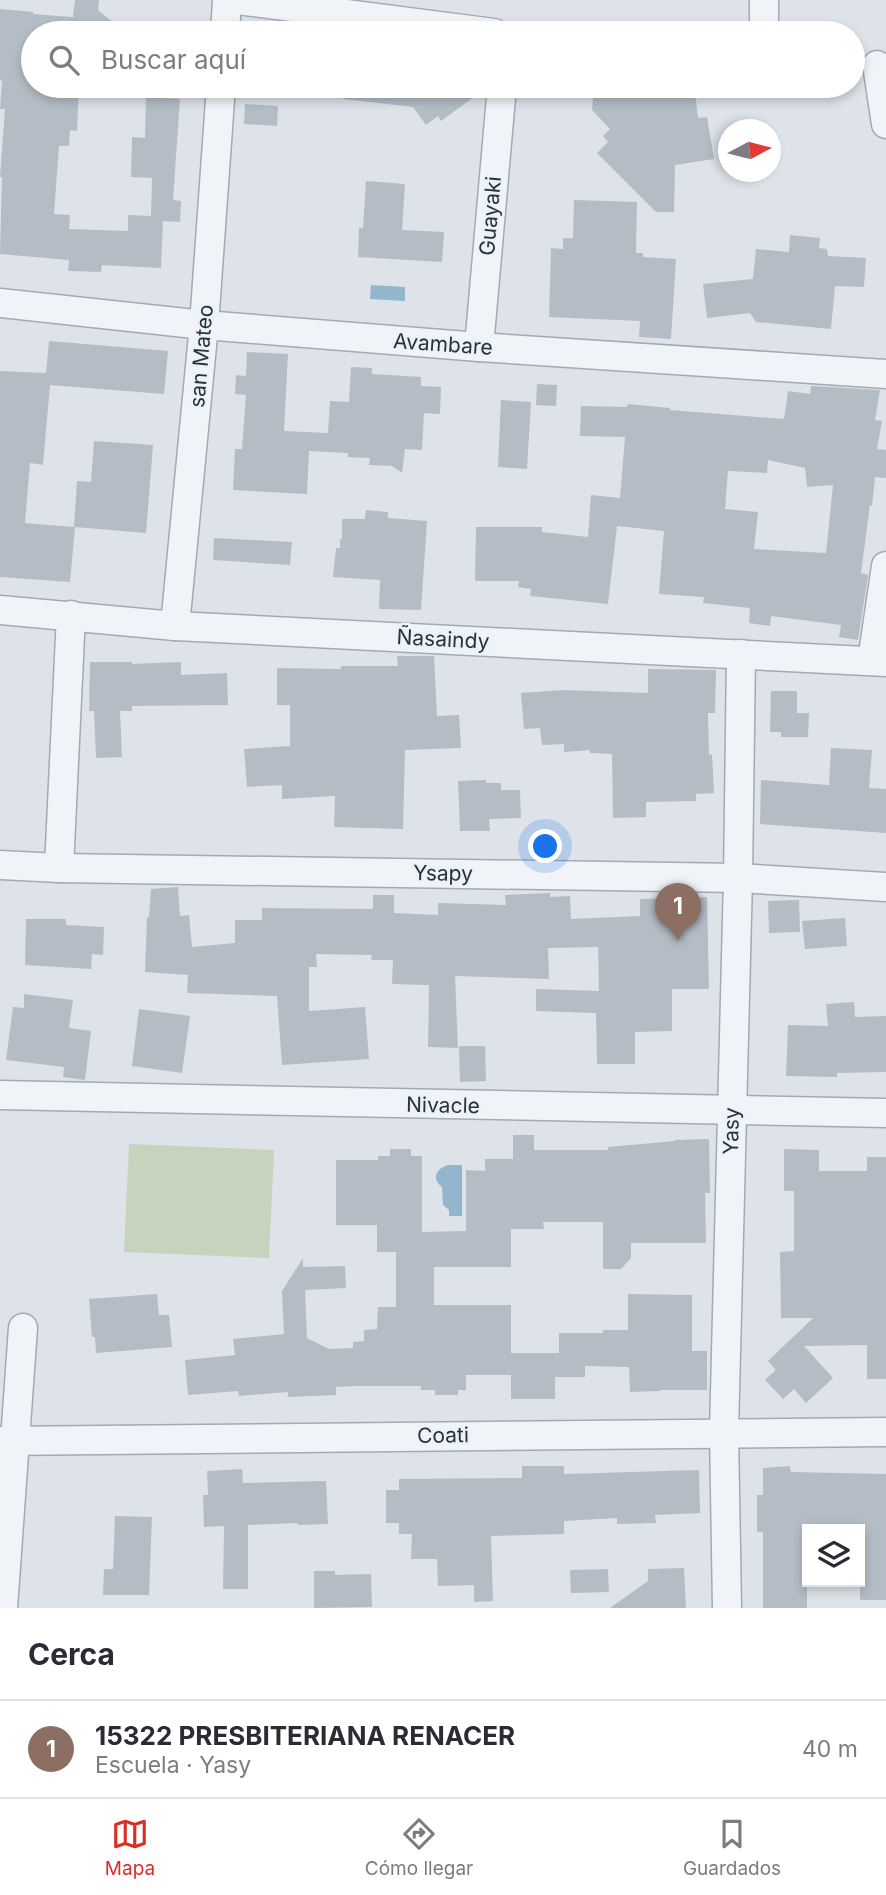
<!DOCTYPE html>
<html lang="es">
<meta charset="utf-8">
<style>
:root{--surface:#fff;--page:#f2f2f3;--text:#2b2b33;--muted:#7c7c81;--line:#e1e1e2;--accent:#d93025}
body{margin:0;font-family:Inter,sans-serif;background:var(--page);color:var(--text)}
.controls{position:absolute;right:21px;bottom:21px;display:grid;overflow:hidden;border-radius:0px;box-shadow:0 4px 10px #0003}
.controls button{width:63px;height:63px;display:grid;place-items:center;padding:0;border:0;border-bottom:2px solid var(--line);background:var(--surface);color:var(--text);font:35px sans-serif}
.compass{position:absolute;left:718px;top:119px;width:63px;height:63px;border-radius:50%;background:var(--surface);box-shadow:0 4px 10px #0003;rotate:83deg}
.you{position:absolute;left:546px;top:847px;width:24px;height:24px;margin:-18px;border:5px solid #fff;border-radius:50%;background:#1a73e8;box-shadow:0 0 0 10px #1a73e833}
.badge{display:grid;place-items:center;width:46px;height:46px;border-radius:50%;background:var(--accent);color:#fff;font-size:23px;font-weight:700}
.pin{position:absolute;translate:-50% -58px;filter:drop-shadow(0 2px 4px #0008)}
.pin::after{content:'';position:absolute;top:37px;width:24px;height:21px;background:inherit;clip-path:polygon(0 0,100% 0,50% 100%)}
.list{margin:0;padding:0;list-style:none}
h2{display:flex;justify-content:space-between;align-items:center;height:91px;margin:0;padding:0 28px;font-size:30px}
h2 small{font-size:23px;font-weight:400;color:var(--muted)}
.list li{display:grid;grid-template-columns:46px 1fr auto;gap:21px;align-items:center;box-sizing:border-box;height:98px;padding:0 28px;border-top:2px solid var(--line)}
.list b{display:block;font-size:26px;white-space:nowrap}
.list p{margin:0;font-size:23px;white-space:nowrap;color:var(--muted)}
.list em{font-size:23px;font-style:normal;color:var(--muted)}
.icon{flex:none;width:38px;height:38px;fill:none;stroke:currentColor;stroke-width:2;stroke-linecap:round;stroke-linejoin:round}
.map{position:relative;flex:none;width:886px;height:1608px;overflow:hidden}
.search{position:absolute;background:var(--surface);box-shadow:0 4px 10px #0003;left:21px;right:21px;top:21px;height:77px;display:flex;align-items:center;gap:18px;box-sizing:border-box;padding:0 24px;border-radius:38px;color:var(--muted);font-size:26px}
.sheet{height:189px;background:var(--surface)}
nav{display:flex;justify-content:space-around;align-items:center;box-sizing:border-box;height:98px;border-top:2px solid var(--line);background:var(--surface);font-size:19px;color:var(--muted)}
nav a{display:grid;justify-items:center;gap:4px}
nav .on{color:var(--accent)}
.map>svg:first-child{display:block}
</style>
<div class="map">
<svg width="886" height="1608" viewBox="0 0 886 1608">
<rect width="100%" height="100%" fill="#dde3e9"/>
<polygon fill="#c6d4bd" points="129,1144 274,1150 269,1258 124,1252"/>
<g fill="#94b6cd">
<polygon points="371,285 405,287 405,301 370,299"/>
<path d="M 448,1165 L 462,1165 L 462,1216 L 449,1216 L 449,1210 L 443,1205 L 442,1187 C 431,1178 436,1169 448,1165 Z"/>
</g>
<g fill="#b4bdc6" fill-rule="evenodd">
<polygon points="75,0 99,0 98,10 126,33 33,33 33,86 79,86 77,131 70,130 69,146 59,146 54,214 70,215 69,229 128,231 128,215 151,216 152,178 131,177 132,137 145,138 146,97 180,99 173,200 181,201 180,222 163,221 161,268 102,265 101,272 68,271 69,260 0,254 2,177 0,177 5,109 0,109 2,81 0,80 0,9 33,12 33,14 73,17"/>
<polygon points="344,86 485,86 485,89 441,121 438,116 426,125 413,107 343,99"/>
<polygon points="594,86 677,87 677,94 695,91 698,118 707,117 714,159 675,165 674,212 656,212 597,153 608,142 603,136 610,129 592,110"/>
<polygon points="245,104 278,106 277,126 244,124"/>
<polygon points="366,181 405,184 402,230 444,232 442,262 358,257 359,228 363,228"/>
<polygon points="574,200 637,202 636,253 643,253 643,257 676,259 671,339 639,337 640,321 549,317 551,248 563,249 563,238 573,238"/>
<polygon points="790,235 820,238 819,248 827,249 828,256 866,258 864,287 835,286 831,329 756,322 750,313 707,318 703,284 753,279 756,249 789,252"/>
<polygon points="49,341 168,351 164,394 50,385 43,465 30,463 25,523 74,527 77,481 91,482 94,441 153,445 146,533 75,527 70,582 0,577 0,371 46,373"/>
<polygon points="247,352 288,354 284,431 328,433 330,401 349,402 351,367 372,368 372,374 421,377 421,386 441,387 440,414 424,413 422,450 405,449 402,473 392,466 369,465 370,458 348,457 348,453 309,451 307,494 233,490 235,449 242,449 246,395 235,394 236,375 246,376"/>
<polygon points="537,384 557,385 556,406 536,405"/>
<path d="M 811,386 L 880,390 L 875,420 L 882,421 L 877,449 L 886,450 L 886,478 L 875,477 L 872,506 L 870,505 L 861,573 L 868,575 L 858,640 L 839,637 L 841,625 L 771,616 L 770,626 L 749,623 L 750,608 L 703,603 L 704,597 L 659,594 L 664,531 L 617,526 L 608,604 L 530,596 L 531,589 L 518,587 L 519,581 L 475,581 L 476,527 L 542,527 L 542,532 L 588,537 L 591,495 L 620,498 L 625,437 L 580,436 L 581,406 L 627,407 L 628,404 L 670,408 L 670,410 L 784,419 L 788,391 L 810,394 ZM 768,460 L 805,468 L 807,487 L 833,485 L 826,553 L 754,549 L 758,512 L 725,509 L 728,471 L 767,473 Z"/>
<polygon points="501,400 531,402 527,469 498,467"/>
<polygon points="366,510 388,512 388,518 427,521 421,610 379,609 380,580 333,577 336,548 340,548 340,539 342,539 342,519 365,519"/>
<polygon points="214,538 292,542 290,565 213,560"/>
<polygon points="397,656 434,656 437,716 459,715 461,748 405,750 403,829 334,827 335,796 282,799 282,785 247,787 244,749 290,746 290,705 277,705 277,668 341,669 341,666 398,666"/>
<polygon points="90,662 132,662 132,664 181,662 181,675 227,673 228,705 132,706 132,711 120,711 122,757 96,758 94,711 89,711"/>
<polygon points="648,669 716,670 715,713 708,713 709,755 712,754 714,793 696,794 696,801 646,802 646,817 613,818 612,754 590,753 590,750 564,752 564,744 542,745 540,728 524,729 521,693 563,690 648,693"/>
<polygon points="771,691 797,691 797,713 809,713 808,737 781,737 781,732 770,732"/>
<polygon points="831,748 872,750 869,788 886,789 886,833 760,824 761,780 829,785"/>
<polygon points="486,780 486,783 501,783 501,790 520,790 521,818 489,819 490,831 460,831 458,781"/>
<polygon points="178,887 180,916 189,915 192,947 235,943 235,920 262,920 262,908 373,909 373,895 394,895 394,913 438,915 438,903 506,905 505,895 550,893 550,897 570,896 571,919 640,916 640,899 707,897 709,989 672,989 672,1031 635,1032 635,1064 597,1064 596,1013 536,1011 536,989 599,991 598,947 548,948 549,979 455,976 458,1048 428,1047 429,985 392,984 393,960 371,960 372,955 316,954 317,967 309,967 309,1011 365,1007 369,1059 282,1065 277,996 187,993 188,975 145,972 147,917 149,917 151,889"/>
<polygon points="799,900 800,932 769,933 768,901"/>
<polygon points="845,918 847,946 805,949 802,921"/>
<polygon points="26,919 66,919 66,925 104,927 103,955 92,954 91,969 25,965"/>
<polygon points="24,994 73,1000 69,1028 91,1031 85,1080 63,1077 64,1067 6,1060 13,1007 24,1008"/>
<polygon points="854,1002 855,1017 886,1016 886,1072 837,1073 837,1077 786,1076 788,1025 828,1026 826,1004"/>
<polygon points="139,1009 190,1016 182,1073 132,1066"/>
<polygon points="459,1046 485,1046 486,1081 460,1082"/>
<polygon points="513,1135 534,1135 534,1150 608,1150 608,1147 675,1141 675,1140 709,1139 710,1193 705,1193 706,1243 631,1243 631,1258 621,1269 603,1269 603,1222 543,1222 544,1229 511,1229 511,1267 434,1267 434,1305 511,1305 511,1353 559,1353 559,1333 603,1333 603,1330 628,1330 628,1294 692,1295 692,1351 707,1351 707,1390 660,1390 660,1391 630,1392 629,1367 585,1366 585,1377 555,1377 555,1399 511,1399 511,1375 466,1375 466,1390 458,1390 458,1395 435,1395 435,1390 421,1390 421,1386 355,1386 336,1387 336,1395 288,1397 288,1392 239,1396 238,1391 188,1395 185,1360 235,1355 233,1339 284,1334 282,1291 303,1258 303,1267 345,1266 346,1288 305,1290 307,1338 329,1349 353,1348 353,1342 364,1341 364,1330 377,1329 378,1307 396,1307 396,1252 377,1252 377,1225 336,1225 336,1160 378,1160 378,1156 390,1156 390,1149 411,1149 411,1156 422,1156 422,1232 466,1231 466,1170 485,1171 485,1159 513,1159"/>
<polygon points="784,1149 819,1150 819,1171 867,1171 867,1157 886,1157 886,1379 867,1379 867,1345 804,1346 833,1378 806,1403 794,1389 783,1399 765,1380 776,1370 768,1361 813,1318 781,1318 780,1252 794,1251 794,1191 784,1191"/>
<polygon points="157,1294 159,1315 169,1315 172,1347 96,1353 95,1337 92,1337 89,1299"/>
<polygon points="522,1466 564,1466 564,1474 699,1470 700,1513 655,1515 656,1523 617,1524 617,1518 564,1521 564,1534 491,1536 493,1601 474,1602 474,1585 438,1586 437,1559 411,1559 412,1534 399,1534 399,1523 386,1523 386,1490 399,1490 399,1479 522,1478"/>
<polygon points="790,1466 791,1472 886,1474 886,1600 860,1600 860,1529 853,1529 853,1526 807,1525 807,1608 763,1608 763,1532 757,1532 757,1495 763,1495 763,1468"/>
<polygon points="242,1469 243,1483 326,1481 328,1524 298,1525 297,1523 248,1525 248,1589 223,1589 224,1526 204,1527 203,1495 208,1495 207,1471"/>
<polygon points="115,1516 152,1517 149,1595 103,1595 104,1569 113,1569"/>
<polygon points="684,1568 686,1608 610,1608 648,1581 648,1569"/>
<polygon points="608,1569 609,1592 571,1593 570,1570"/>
<polygon points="314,1571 335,1571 335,1575 371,1574 372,1607 314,1608"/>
</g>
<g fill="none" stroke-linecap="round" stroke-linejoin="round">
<defs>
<g id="street">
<polyline points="238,0 494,33"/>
<polyline points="764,0 764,33"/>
<polyline points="225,33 227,0"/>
<polyline points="877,65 886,124"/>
<polyline points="0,303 204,325 479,347 886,374"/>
<polyline points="479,347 502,86"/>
<polyline points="0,610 175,626 886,662"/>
<polyline points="175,626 204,325 221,86"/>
<polyline points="872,661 886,566"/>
<polyline points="0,865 59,868 738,878 886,887"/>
<polyline points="59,868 71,615"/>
<polyline points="0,1095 886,1113"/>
<polyline points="0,1441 886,1432"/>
<polyline points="3,1608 23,1328"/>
<polyline points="727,1608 724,1432 738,878 741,654"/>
</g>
</defs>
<use href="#street" stroke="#a2aab3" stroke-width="31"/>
<use href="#street" stroke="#f0f3f7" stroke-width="28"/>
</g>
<g text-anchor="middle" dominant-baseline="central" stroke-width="5" stroke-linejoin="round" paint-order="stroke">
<g font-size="21" fill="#253241" stroke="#edf2f6">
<text transform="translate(490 216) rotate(-85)">Guayaki</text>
<text transform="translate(443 344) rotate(4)">Avambare</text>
<text transform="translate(201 356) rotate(-85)">san Mateo</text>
<text transform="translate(443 639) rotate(3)">Ñasaindy</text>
<text transform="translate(443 873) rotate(1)">Ysapy</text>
<text transform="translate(443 1105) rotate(1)">Nivacle</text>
<text transform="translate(731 1131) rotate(-89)">Yasy</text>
<text transform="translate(443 1435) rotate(-1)">Coati</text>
</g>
</g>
</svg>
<div class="controls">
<button><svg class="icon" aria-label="layers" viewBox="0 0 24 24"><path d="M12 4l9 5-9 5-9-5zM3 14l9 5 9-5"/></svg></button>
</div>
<svg class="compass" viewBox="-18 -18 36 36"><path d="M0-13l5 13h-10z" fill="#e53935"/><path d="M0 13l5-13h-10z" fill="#7c7c81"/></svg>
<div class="you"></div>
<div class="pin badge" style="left:678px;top:941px;background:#8d6e63">1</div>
<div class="search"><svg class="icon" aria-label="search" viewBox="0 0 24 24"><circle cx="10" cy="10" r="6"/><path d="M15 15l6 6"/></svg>Buscar aquí</div>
</div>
<section class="sheet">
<h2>Cerca<small></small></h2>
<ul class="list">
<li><span class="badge" style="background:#8d6e63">1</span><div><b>15322 PRESBITERIANA RENACER</b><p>Escuela · Yasy</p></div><em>40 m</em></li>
</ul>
</section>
<nav>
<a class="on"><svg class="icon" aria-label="map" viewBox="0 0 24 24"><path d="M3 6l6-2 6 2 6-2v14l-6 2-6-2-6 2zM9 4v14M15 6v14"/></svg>Mapa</a>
<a><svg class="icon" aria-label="directions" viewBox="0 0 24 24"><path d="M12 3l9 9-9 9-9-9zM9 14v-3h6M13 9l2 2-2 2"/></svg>Cómo llegar</a>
<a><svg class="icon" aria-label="saved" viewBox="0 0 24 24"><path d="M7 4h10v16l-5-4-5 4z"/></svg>Guardados</a>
</nav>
